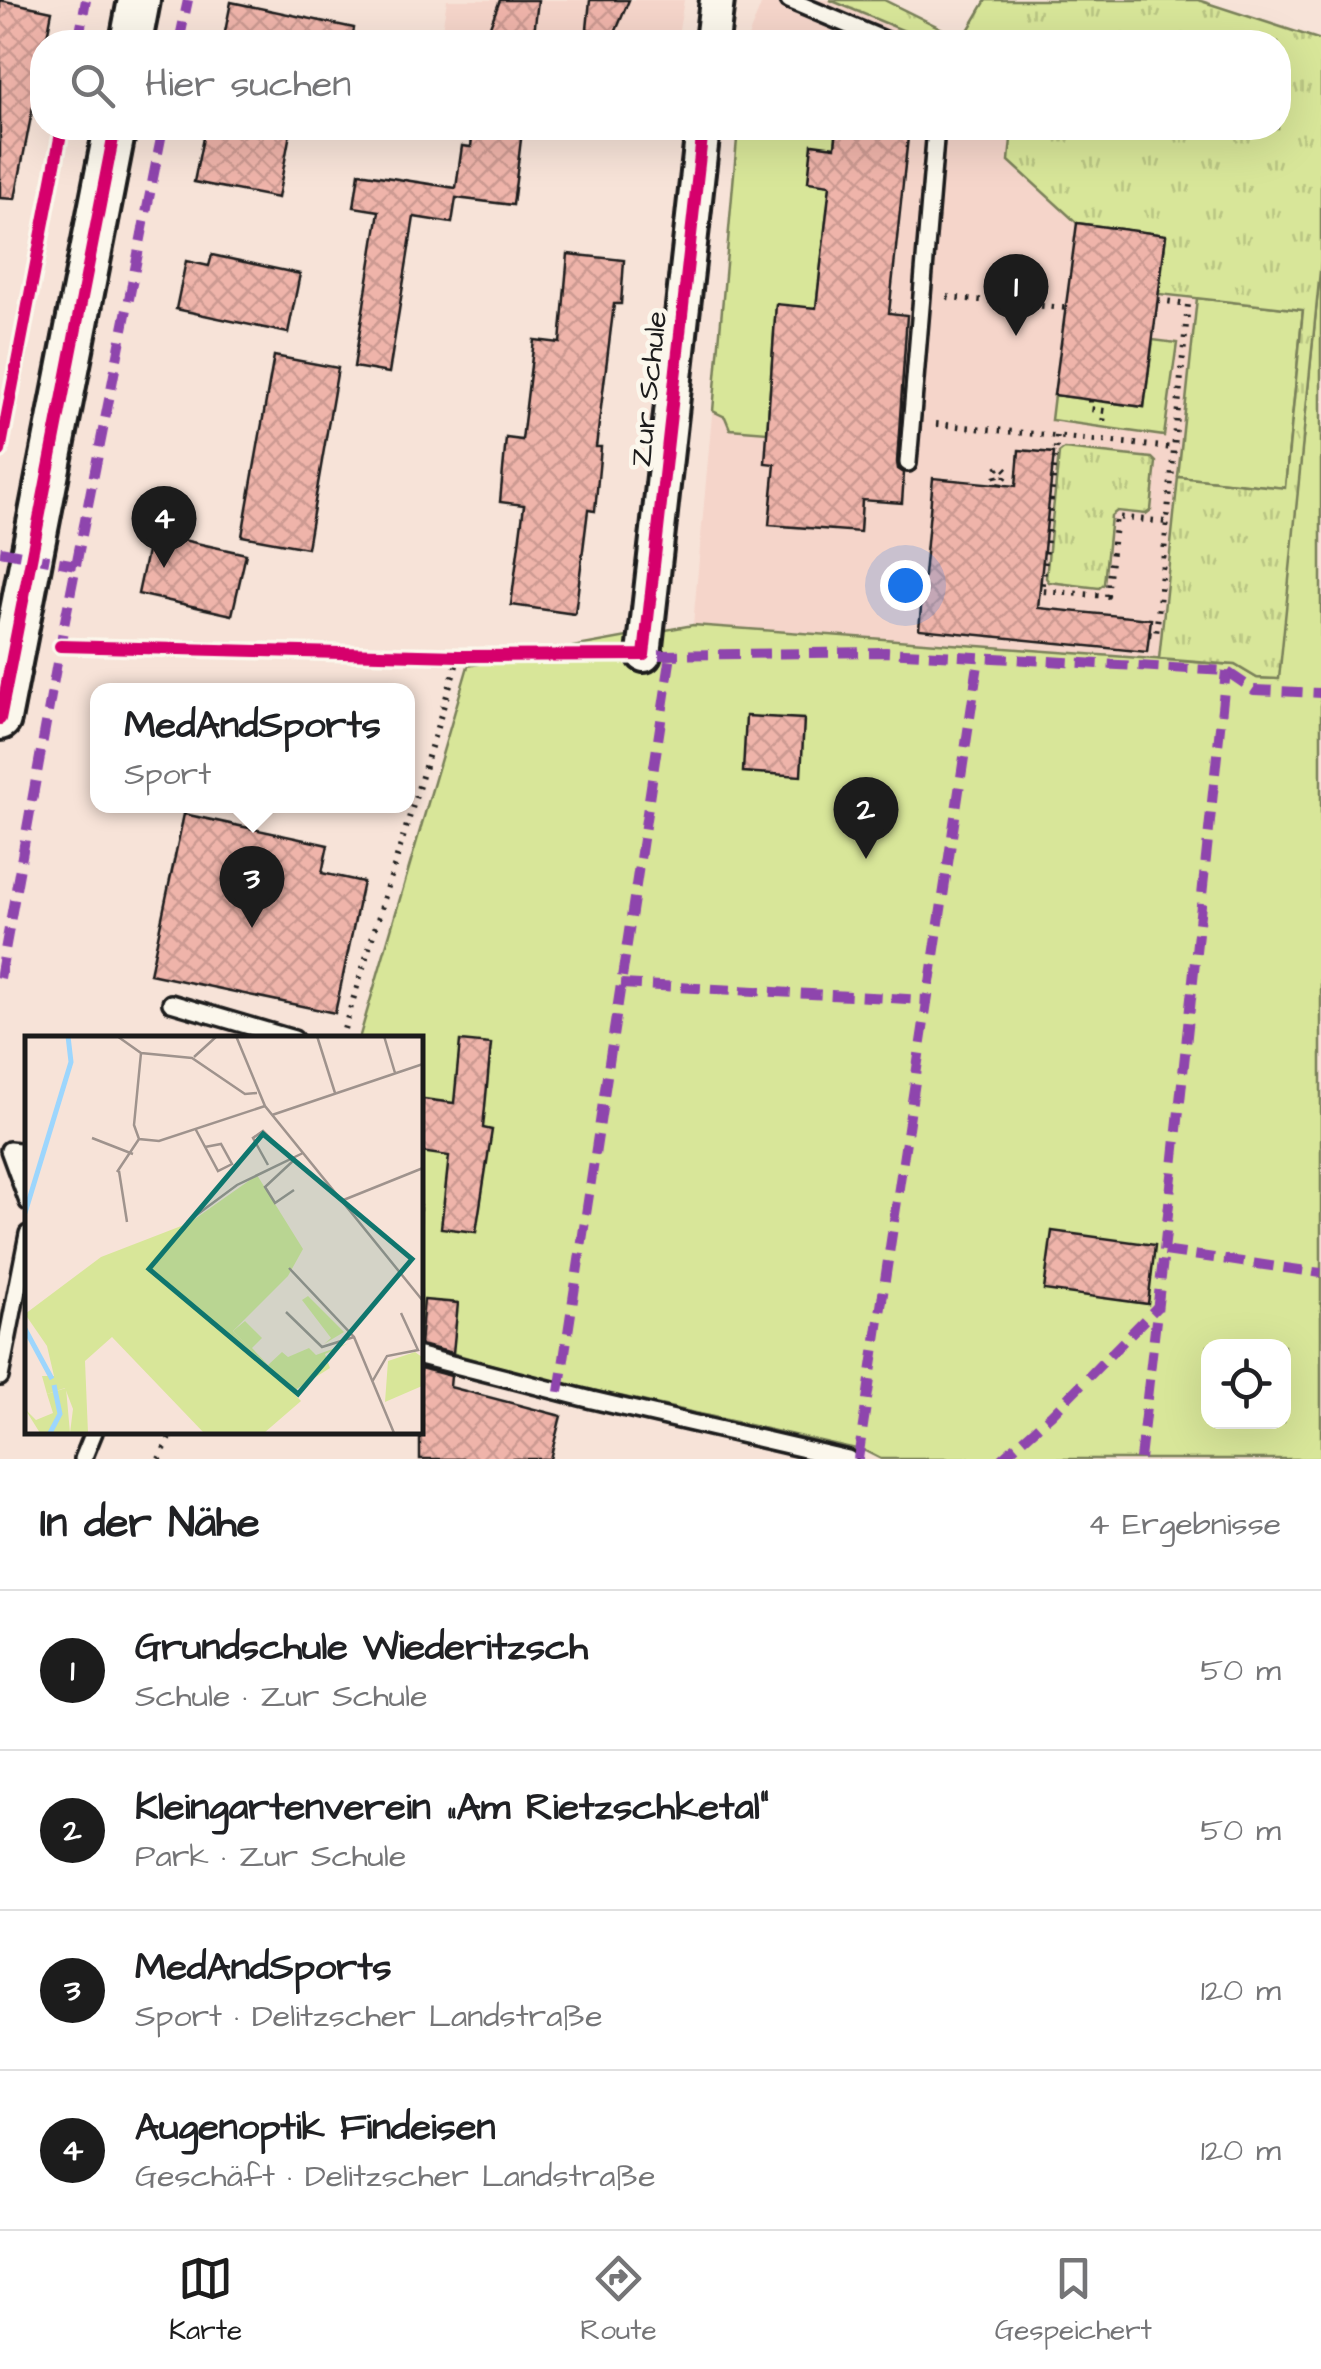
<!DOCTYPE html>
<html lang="de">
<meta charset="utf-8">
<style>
:root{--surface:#fff;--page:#f2f2f2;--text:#202124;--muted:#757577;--line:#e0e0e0;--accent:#1c1c1c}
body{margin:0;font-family:"Architects Daughter",sans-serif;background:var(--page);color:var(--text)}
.controls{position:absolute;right:30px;bottom:30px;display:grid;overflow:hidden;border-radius:20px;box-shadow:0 10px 40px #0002}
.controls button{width:90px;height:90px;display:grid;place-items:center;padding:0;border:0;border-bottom:2px solid var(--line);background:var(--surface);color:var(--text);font:50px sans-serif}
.you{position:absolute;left:905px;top:585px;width:35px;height:35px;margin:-25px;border:8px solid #fff;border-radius:50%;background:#1a73e8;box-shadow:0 0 0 15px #1a73e833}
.badge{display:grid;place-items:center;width:65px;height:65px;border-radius:50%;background:var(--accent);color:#fff;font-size:32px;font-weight:700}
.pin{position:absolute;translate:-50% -82px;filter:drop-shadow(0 2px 5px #0008)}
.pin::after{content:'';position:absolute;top:52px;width:35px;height:30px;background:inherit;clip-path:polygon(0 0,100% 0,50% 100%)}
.popup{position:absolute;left:90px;top:683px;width:325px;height:130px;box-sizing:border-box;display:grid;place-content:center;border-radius:20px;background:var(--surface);filter:drop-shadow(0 2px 8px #0005);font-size:32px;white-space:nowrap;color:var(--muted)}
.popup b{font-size:38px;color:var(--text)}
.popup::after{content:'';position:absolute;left:50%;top:100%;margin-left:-20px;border:20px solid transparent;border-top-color:var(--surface)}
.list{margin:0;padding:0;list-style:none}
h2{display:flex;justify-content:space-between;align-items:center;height:130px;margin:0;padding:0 40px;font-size:42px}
h2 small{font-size:32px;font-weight:400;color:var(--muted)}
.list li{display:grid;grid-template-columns:65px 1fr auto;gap:30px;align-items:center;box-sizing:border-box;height:160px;padding:0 40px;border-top:2px solid var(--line)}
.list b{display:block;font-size:38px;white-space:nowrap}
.list p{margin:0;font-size:32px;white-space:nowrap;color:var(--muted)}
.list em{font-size:32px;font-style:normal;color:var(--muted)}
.icon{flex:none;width:55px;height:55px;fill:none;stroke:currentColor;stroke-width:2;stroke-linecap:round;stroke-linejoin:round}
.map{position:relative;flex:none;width:1321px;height:1459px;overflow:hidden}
.search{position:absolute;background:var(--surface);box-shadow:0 10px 40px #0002;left:30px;right:30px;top:30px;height:110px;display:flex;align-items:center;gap:25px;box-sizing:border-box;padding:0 35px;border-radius:40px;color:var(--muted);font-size:38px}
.sheet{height:770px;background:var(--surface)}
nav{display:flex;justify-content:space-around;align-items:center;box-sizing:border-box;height:140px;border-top:2px solid var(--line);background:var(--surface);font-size:28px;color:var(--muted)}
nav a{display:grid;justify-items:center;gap:5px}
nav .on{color:var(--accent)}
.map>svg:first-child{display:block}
</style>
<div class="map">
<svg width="1321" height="1459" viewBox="0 0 1321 1459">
<defs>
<pattern id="park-tufts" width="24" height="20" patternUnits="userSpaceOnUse" patternTransform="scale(2.5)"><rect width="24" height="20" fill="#d8e699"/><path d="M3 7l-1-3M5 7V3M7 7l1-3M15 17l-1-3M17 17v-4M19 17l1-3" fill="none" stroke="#b9c583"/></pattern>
<pattern id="building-cross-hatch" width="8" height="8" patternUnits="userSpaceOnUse" patternTransform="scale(2.5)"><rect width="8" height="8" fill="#efb4aa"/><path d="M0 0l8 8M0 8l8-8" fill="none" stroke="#cc9a92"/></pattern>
</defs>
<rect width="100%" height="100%" fill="#f7e3d8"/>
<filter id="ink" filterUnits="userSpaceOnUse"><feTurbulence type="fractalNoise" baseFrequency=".01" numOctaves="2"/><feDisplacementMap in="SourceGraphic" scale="20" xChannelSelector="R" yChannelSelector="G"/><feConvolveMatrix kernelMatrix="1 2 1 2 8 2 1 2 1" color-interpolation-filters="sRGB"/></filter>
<g filter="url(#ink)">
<g fill="#f5d5ca">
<polygon points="447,0 684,0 677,42 440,42"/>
<polygon points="763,0 884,0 963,39 986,0 1198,0 1321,40 1321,261 1279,679 1235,665 693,625 738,128 1278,128 1278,42 746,42"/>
</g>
<g fill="#d8e699" stroke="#7a815a" stroke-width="2.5" fill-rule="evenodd">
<polygon points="738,128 837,128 816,308 776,305 767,432 730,429 725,417 713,411"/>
<path d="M 1321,261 L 1321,1459 L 881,1459 L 865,1451 L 535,1377 L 420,1344 L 420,1039 L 359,1039 L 468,666 L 693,625 L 1235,665 L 1257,678 L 1278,679 ZM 1208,1346 L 1284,1346 L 1284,1422 L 1208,1422 Z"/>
<polygon points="1197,298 1303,310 1285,488 1178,477"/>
<polygon points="1153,340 1177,343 1164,436 1051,420 1054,395 1144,407"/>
</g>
<g fill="url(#park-tufts)" stroke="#7a815a" stroke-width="2.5">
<polygon points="830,0 884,0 963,39 986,0 1198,0 1321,40 1321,261 1279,679 1257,678 1235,665 1159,659 1178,477 1285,488 1303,310 1159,294 1166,235 1077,223 1009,161 1012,128 1278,128 1278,42 931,42"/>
<polygon points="1064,449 1152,458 1156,462 1151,510 1146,514 1117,511 1111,516 1104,584 1099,588 1049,582 1046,578 1059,453"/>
</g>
<g fill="url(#building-cross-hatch)" stroke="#1c1c1c" stroke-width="2.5">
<polygon points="0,0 52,11 46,42 42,42 42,60 15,199 0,198"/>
<polygon points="500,0 538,0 533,42 484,42"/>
<polygon points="590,0 629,0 613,38 587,29"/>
<polygon points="231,2 354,28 352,42 223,42"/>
<polygon points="205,128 291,128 278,198 194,182"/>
<polygon points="473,128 522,131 513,205 456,198 452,223 414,217 389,373 354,367 379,211 354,207 359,173 456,188 462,146 471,147"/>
<polygon points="837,128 909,128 889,313 907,315 897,462 898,469 904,473 902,503 862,500 860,532 769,525 775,464 765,463 776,304 816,308 830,185 808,182 812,144 835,147"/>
<polygon points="1077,223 1166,235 1144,407 1054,395"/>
<polygon points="568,254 624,260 621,304 614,304 596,447 601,447 595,511 588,510 575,614 511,605 524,505 500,502 506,438 522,440 534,340 560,343"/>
<polygon points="212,255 300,274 288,333 176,309 186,261 209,266"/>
<polygon points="274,356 338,368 307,548 242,536"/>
<polygon points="1019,450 1054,453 1038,608 1151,619 1147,652 919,629 933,478 1016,486"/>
<polygon points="151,533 246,554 232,615 138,594"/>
<polygon points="746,716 804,719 801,776 743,772"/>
<polygon points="184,814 328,845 322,873 363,882 335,1013 150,974"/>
<polygon points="460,1041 491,1044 483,1128 492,1130 476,1232 441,1228 449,1156 420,1152 420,1120 423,1099 454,1103"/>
<polygon points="1052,1231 1155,1245 1148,1304 1044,1290"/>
<polygon points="424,1300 458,1303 453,1353 420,1345"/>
<polygon points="420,1368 451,1376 450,1387 561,1416 550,1459 420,1459"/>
</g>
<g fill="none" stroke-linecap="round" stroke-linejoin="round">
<defs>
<g id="service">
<polyline points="789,0 889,42"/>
<polyline points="908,463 936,128"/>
<polyline points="171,1003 294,1039"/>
<polyline points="28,1152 9,1150 28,1202"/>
<polyline points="420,1356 592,1400 848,1459"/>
<polyline points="0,1377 28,1234"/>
<polyline points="83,1459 94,1432"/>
</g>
<g id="minor">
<polyline points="712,42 717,0"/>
<polyline points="644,655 703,128"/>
</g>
<g id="tertiary">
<polyline points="131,42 139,0"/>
<polyline points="0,719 115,128"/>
</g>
</defs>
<use href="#service" stroke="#1c1c1c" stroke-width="22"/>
<use href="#minor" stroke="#1c1c1c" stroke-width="40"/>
<use href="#tertiary" stroke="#1c1c1c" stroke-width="48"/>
<g stroke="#1c1c1c" stroke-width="6" stroke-dasharray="2.5 8" stroke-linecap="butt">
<polyline points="947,297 1066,308"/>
<polyline points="1090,400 1090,409 1105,411 1102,427"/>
<polyline points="936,424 1173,448"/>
<polyline points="1057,436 1042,591 1107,596 1116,517 1166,522"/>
<polyline points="1000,485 1001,479 997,478 995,470 1002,465 1009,472 1003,480"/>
<polyline points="1149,634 1156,635 1188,304 1158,300"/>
<polyline points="60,646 459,656 609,655"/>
<polyline points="341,1039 459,656"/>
<polyline points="159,1459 173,1432"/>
</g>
<use href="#service" stroke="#fbf7ec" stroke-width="15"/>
<use href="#minor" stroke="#fbf7ec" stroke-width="32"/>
<use href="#tertiary" stroke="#fbf7ec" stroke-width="40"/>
<g stroke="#8e44ad" stroke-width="10" stroke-dasharray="20 10" stroke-linecap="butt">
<polyline points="78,42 86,0"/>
<polyline points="179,42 188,0"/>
<polyline points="0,551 76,565"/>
<polyline points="659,655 886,652 1226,671 1254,690 1321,693"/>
<polyline points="0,978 60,646 163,128"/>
<polyline points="621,984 927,1000"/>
<polyline points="1164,1251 1226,671"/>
<polyline points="559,1392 671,655"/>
<polyline points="858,1459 979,658"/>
<polyline points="1001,1459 1051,1415 1158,1306"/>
<polyline points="1140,1459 1164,1251 1321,1273"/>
</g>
<defs>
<g id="cycleway">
<polyline points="0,451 62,128"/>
<polyline points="60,646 459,656 644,655 703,128"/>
<polyline points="0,719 115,128"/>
</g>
</defs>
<use href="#cycleway" stroke="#fbf7ec" stroke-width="19"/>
<use href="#cycleway" stroke="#d6006c" stroke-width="12"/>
</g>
</g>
<g text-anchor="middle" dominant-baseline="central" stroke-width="9" stroke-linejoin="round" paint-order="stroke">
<g font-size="30" fill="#1c1c1c" stroke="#fbf7ec">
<text transform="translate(649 389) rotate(-84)">Zur Schule</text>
</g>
</g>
<g transform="translate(25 1036)">
<rect width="398" height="398" fill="#f7e3d8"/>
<path d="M 232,139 L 278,213 L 263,240 L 208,295 L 276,365 L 239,397 L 179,397 L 87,301 L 60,325 L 63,397 L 45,397 L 48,373 L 40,352 L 22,358 L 17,340 L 29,340 L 22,310 L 0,278 L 76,221 L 164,187 ZM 283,260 L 319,296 L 299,308 L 306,302 L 277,264 Z" fill="#d8e699"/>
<path d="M 41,352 L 45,397 L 15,397 L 0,373 L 11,384 L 28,377 L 22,358 Z" fill="#d8e699"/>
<path d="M 220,285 L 237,302 L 227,312 L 243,329 L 257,316 L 263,321 L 284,312 L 291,319 L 324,307 L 300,318 L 305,332 L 267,356 L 208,295 ZM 390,316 L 397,321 L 397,350 L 360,366 L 363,325 Z" fill="#d8e699"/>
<path fill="none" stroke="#9dd6fd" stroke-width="5" d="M 0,177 L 46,26 L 43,0M 0,293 L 27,343M 25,397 L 35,378 L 29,349"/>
<path fill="none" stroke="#9f938d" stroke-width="2.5" d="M 92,0 L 116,17 L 167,22 L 220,58 L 232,57M 211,0 L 240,70 L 398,265M 292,0 L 310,57M 359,0 L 370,37M 116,17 L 109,89 L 114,103 L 134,105 L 240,70M 169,21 L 192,0M 247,79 L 398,28M 171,94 L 193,135 L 207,128 L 196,108 L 180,111M 67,102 L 108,118M 243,129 L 228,102 L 238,95 L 268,125 L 240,151 L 250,167 L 269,154M 94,135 L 102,186M 92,136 L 114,103M 316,165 L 398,132M 162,186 L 212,149 L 278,117M 264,232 L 329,301 L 369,397M 261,276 L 297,311 L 329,301M 347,346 L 362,320 L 393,314 L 376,277"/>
<path fill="#0f766e" fill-opacity="0.15" stroke="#0f766e" stroke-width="5" d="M 238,98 L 387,223 L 273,358 L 124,233 Z"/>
<rect width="398" height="398" fill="none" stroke="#1c1c1c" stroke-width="5"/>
</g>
</svg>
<div class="controls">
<button><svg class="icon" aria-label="locate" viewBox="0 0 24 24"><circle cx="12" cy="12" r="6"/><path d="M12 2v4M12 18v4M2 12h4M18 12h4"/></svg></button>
</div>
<div class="you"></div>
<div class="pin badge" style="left:1016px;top:336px">1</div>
<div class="pin badge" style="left:866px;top:859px">2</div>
<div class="pin badge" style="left:252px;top:928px">3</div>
<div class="popup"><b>MedAndSports</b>Sport</div>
<div class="pin badge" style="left:164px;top:568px">4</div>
<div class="search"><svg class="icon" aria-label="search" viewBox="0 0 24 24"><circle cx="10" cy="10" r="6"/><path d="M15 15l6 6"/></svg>Hier suchen</div>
</div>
<section class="sheet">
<h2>In der Nähe<small>4 Ergebnisse</small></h2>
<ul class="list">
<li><span class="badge">1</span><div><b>Grundschule Wiederitzsch</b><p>Schule · Zur Schule</p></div><em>50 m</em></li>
<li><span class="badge">2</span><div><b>Kleingartenverein „Am Rietzschketal“</b><p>Park · Zur Schule</p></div><em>50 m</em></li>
<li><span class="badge">3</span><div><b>MedAndSports</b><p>Sport · Delitzscher Landstraße</p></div><em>120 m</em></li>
<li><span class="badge">4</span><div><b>Augenoptik Findeisen</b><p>Geschäft · Delitzscher Landstraße</p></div><em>120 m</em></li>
</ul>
</section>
<nav>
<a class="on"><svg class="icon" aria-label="map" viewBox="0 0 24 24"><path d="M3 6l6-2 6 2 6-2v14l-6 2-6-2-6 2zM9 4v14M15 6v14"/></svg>Karte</a>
<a><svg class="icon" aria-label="directions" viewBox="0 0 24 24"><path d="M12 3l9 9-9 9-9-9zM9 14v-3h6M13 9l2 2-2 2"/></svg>Route</a>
<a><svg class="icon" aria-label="saved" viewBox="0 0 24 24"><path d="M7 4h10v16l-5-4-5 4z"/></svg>Gespeichert</a>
</nav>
